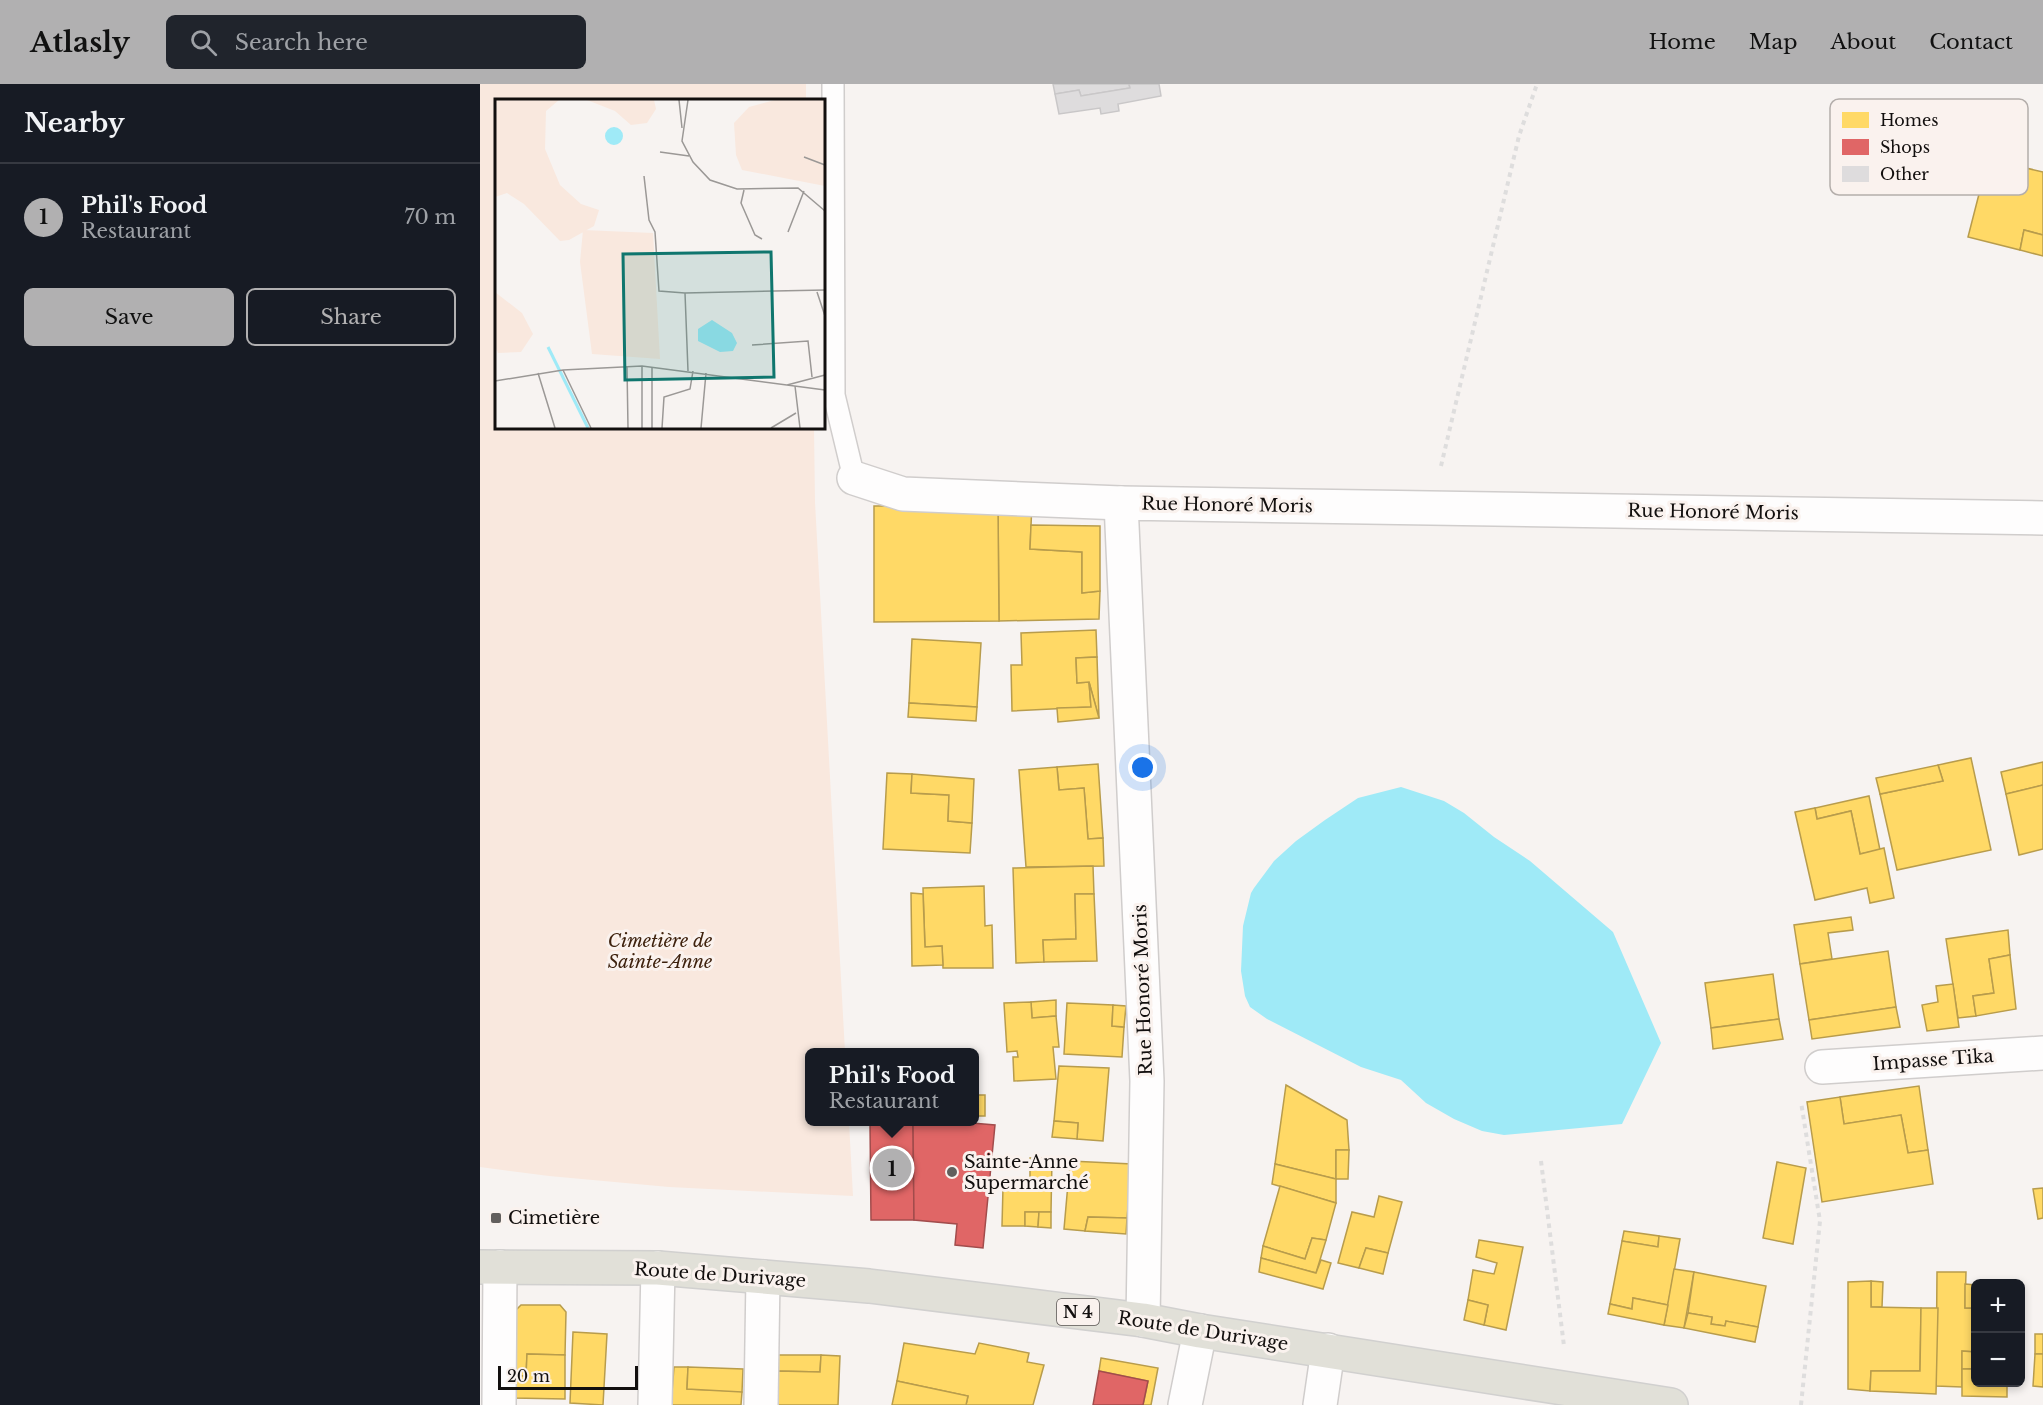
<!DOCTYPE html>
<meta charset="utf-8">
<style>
:root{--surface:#171b24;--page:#20242c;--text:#f1f3f6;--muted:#9ea1a6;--line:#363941;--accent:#b1b0b1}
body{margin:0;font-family:"Libre Baskerville",serif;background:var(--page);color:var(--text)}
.controls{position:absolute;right:18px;bottom:18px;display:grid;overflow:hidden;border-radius:9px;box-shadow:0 3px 9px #0003}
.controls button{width:54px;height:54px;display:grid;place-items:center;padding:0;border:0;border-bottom:2px solid var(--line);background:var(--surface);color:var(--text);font:30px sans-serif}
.scale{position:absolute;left:18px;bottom:15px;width:140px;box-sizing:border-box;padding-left:6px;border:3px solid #120f0e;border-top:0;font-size:16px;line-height:21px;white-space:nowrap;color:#120f0e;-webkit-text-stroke:4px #faf2ee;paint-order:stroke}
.you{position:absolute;left:663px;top:684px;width:21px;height:21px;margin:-15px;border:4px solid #fff;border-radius:50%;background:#1a73e8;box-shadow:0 0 0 9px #1a73e833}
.badge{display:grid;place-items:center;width:39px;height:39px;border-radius:50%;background:var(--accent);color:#111;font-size:20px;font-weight:700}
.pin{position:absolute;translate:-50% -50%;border:3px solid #fff;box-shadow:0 2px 6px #0006}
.popup{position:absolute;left:325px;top:964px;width:174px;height:78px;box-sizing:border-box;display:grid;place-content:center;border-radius:9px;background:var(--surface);filter:drop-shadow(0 2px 4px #0005);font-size:20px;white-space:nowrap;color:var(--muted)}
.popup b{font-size:22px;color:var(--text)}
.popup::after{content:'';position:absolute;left:50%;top:100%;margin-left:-12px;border:12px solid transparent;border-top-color:var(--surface)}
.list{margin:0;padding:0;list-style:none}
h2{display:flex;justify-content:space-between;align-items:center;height:78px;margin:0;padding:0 24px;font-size:26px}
h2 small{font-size:20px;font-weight:400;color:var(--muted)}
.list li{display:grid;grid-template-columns:39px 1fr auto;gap:18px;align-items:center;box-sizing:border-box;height:108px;padding:0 24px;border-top:2px solid var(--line)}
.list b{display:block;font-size:22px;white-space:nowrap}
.list p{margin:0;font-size:20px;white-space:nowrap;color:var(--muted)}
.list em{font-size:20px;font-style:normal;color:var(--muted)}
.actions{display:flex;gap:12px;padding:18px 24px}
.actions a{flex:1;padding:14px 0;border:2px solid var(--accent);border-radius:9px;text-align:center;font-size:21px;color:var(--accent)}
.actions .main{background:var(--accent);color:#111}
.icon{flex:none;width:33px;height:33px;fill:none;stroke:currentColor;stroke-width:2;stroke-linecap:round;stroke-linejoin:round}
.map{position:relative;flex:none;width:1563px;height:1321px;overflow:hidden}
header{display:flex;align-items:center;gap:36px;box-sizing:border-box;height:84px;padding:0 30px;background:var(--accent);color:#111}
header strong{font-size:28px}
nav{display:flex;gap:33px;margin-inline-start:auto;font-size:21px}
.search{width:420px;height:54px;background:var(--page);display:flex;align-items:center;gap:15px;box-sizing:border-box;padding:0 21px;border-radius:9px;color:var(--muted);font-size:22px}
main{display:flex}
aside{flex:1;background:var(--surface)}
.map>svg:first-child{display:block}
</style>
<header>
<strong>Atlasly</strong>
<div class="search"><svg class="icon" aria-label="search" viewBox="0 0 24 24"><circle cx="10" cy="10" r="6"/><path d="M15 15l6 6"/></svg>Search here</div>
<nav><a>Home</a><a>Map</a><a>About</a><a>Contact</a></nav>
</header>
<main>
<aside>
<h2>Nearby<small></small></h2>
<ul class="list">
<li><span class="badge">1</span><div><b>Phil's Food</b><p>Restaurant</p></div><em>70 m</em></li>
</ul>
<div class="actions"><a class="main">Save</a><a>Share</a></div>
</aside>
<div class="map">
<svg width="1563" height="1321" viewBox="0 0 1563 1321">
<rect width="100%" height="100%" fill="#f7f3f1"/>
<polygon fill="#f9e8de" points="0,0 326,0 326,16 16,16 16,344 334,344 335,418 365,968 330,968 330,1038 369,1038 373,1112 189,1103 69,1092 0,1083"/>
<polygon fill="#9feaf7" points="921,703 964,717 984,729 1014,753 1050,777 1133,848 1181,959 1142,1040 1024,1051 1002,1047 974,1035 946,1019 921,996 881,983 787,935 770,923 765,912 761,887 763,842 771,809 774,804 794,777 816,757 845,736 878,714"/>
<g fill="#ffd966" stroke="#b89c4c" stroke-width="1.5">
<polygon points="1508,75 1563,88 1563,151 1544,146 1540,166 1488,153"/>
<polygon points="1544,146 1563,151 1563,172 1540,166"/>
<polygon points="518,418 552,419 550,465 602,468 602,509 620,507 619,535 519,537"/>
<polygon points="394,422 518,422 519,537 394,538"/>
<polygon points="551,441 620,442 620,507 602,509 602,468 550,465"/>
<polygon points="616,546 617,573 596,574 597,599 609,598 611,623 532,627 531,581 542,581 541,549"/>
<polygon points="432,555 501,559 497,623 429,619"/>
<polygon points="617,573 619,634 609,598 597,599 596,574"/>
<polygon points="609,598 619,634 578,638 577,624 611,623"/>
<polygon points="429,619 497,623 496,637 428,633"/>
<polygon points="1491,674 1511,766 1417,786 1400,710 1463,697 1458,681"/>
<polygon points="1563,678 1563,701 1526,710 1521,688"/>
<polygon points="618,680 623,754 608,755 604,704 579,706 577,683"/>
<polygon points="1458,681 1463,697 1400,710 1396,694"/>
<polygon points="577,683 579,706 604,704 608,755 623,754 624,782 546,783 539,686"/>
<polygon points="407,689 432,690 431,709 469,711 468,737 492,739 490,769 403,765"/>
<polygon points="432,690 494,695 492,739 468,737 469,711 431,709"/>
<polygon points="1563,701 1563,765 1539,771 1526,710"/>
<polygon points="1389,712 1400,766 1380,770 1371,727 1337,735 1335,724"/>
<polygon points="1335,724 1337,735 1371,727 1380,770 1404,764 1414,814 1390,819 1387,804 1335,816 1315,728"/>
<polygon points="613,782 614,810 595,810 596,855 563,856 564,878 536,879 533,784"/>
<polygon points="504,802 505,842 512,841 513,884 463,884 462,862 445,863 443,804"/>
<polygon points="431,809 443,810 445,863 462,862 463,881 432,882"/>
<polygon points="595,810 614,810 617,877 564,878 563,856 596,855"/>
<polygon points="1371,833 1373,846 1348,849 1352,875 1320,880 1314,841"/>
<polygon points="1528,846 1530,871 1509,875 1514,909 1493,912 1496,932 1478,934 1466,855"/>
<polygon points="1408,867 1416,923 1329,936 1320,880"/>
<polygon points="1530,871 1536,925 1496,932 1493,912 1514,909 1509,875"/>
<polygon points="1293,890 1299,935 1231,944 1225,899"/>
<polygon points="1473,900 1479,943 1447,947 1442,921 1458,918 1456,902"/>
<polygon points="576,916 576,932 552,934 551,918"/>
<polygon points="551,918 552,934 576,932 579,963 573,963 576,995 534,997 533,973 538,973 537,967 527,968 524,919"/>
<polygon points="587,919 633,921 632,942 644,943 642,973 584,970"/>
<polygon points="633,921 646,922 644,943 632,942"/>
<polygon points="1416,923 1420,943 1332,955 1329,936"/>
<polygon points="1299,935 1303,955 1233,965 1231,944"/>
<polygon points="579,982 629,984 623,1057 597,1055 598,1039 574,1037"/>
<polygon points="806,1001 867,1036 869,1066 856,1066 856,1095 795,1080"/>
<polygon points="1439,1002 1448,1066 1428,1069 1421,1031 1364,1040 1360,1013"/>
<rect x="494" y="1011" width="11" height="21"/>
<polygon points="1360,1013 1364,1040 1421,1031 1428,1069 1448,1066 1453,1100 1342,1118 1327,1018"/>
<polygon points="574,1037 598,1039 597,1055 572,1053"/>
<polygon points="856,1066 869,1066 868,1095 856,1095"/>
<polygon points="550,1074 572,1074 571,1128 545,1128 545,1142 522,1142 523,1103 550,1103"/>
<polygon points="590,1077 652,1080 647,1134 608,1133 605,1147 584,1145"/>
<polygon points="1297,1078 1326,1084 1313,1160 1283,1154"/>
<polygon points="795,1080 856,1095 856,1119 792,1100"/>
<polygon points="800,1102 856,1119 846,1156 832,1154 825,1175 783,1162"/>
<polygon points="1563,1104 1563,1134 1558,1135 1553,1105"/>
<polygon points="899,1112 922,1118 908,1169 886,1164 879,1184 858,1179 872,1128 894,1133"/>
<polygon points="545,1128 559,1128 558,1143 545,1142"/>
<polygon points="559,1128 571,1128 571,1144 558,1143"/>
<polygon points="608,1133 647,1134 646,1150 605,1147"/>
<polygon points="1144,1147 1179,1152 1178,1163 1142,1157"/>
<polygon points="1179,1152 1200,1155 1188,1221 1153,1214 1152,1225 1130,1220 1142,1157 1178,1163"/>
<polygon points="832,1154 846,1156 836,1189 781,1174 783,1162 825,1175"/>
<polygon points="999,1156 1043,1163 1026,1246 1004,1241 1008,1221 988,1216 993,1186 1014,1190 1017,1179 996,1173"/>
<polygon points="886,1164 908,1169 903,1190 879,1184"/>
<polygon points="781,1174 836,1189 841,1176 851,1179 843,1205 779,1188"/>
<polygon points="1194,1185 1214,1188 1204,1244 1184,1241"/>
<polygon points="1214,1188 1286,1202 1278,1243 1246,1237 1245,1242 1231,1240 1232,1233 1208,1229"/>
<polygon points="1457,1188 1486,1188 1485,1224 1496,1224 1496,1268 1482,1267 1482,1303 1456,1302"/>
<polygon points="1391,1197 1403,1198 1402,1223 1391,1223"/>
<polygon points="1391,1197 1391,1223 1441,1224 1440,1287 1391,1287 1390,1307 1368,1305 1368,1198"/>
<polygon points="1485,1200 1496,1201 1496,1224 1485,1224"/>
<polygon points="1153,1214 1188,1221 1184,1241 1128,1230 1130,1220 1152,1225"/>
<polygon points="988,1216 1008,1221 1004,1241 984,1236"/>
<polygon points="41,1221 80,1221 86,1228 85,1271 47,1270 46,1292 34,1292 35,1227"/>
<polygon points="1441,1224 1458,1224 1456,1310 1390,1307 1391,1287 1440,1287"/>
<polygon points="1208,1229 1232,1233 1231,1240 1245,1242 1246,1237 1278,1243 1275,1258 1204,1244"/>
<polygon points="93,1248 127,1250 123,1321 90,1319"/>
<rect x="1555" y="1250" width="8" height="20"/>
<polygon points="424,1259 495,1270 499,1259 549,1269 547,1278 564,1281 553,1321 486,1321 488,1312 417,1297"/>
<polygon points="1482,1267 1496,1268 1496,1285 1482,1285"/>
<polygon points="47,1270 85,1271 85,1315 33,1314 34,1292 46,1292"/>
<polygon points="1555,1270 1563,1270 1563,1303 1553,1302"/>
<polygon points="297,1271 341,1271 340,1288 297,1287"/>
<polygon points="341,1271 360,1272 358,1321 296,1321 297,1287 340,1288"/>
<polygon points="621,1274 678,1284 671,1321 663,1321 668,1297 619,1287"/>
<polygon points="194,1283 208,1283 207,1305 260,1307 262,1308 261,1321 191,1321"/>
<polygon points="208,1283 263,1285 262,1308 207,1305"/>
<polygon points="1482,1285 1496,1285 1496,1298 1527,1298 1527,1313 1482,1312"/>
<polygon points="417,1297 488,1312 486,1321 412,1321"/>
</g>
<g fill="#e06666" stroke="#a24c4c" stroke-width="1.5">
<polygon points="390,1038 433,1038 434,1136 391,1136"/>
<polygon points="433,1038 480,1038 515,1041 503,1164 475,1161 477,1140 434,1136"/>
<polygon points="619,1287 668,1297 663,1321 613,1321"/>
</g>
<g fill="#dedcdd" stroke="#c9c7c8" stroke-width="1.5">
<polygon points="573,0 649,0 650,4 601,12 599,6 575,10"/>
<polygon points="649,0 679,0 681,12 638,20 639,27 621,30 620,24 579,30 575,10 599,6 601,12 650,4"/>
</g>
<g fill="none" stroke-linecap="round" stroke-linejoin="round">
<defs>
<polyline id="lane" points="353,0 354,311 374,394"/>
<g id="street">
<polyline points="374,394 423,410 641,419"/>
<polyline points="1342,983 1563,969"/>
<polyline points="663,1236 667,997 641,419 1563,434"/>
<polyline points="19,1321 20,1183"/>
<polyline points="175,1321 178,1184"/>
<polyline points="281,1321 283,1193"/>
<polyline points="705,1321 720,1247"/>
<polyline points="840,1321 848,1266"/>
</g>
<polyline id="primary" points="0,1183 178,1184 389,1202 663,1236 720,1247 1191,1321"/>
</defs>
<use href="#lane" stroke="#d0cdcc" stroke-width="24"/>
<use href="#street" stroke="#d0cdcc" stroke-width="36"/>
<use href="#primary" stroke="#d1d0cf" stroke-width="36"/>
<g stroke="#dedddd" stroke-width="4" stroke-dasharray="4.5 4.5" stroke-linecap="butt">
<polyline points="961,382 1039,52 1057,0"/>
<polyline points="1061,1077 1084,1262"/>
<polyline points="1321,1321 1340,1137 1321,1018"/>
</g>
<use href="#lane" stroke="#fefdfd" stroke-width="21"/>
<use href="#street" stroke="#fefdfd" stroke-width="33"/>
<use href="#primary" stroke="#e1e0d8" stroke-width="33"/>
</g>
<g fill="#625f5d" stroke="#faf2ee" stroke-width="2">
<circle cx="472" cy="1088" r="6"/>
<rect x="10" y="1128" width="12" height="12" rx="3"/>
</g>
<g text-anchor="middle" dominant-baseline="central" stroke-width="6" stroke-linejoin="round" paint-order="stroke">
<rect fill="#faf2ee" stroke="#585351" stroke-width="1.5" x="577" y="1215" width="42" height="26" rx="4.5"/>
<g font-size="16" font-weight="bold" fill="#120f0e">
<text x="598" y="1228">N 4</text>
</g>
<g font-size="18" fill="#120f0e" stroke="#faf2ee">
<text transform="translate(747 421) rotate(1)">Rue Honoré Moris</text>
<text transform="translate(1233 428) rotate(1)">Rue Honoré Moris</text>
<text transform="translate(663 906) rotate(-92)">Rue Honoré Moris</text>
<text transform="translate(1453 976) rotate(-4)">Impasse Tika</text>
<text transform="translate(240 1191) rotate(4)">Route de Durivage</text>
<text transform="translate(723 1247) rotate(9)">Route de Durivage</text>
</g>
<g font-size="18" font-style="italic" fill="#3e220e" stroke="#faf2ee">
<text x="180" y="857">Cimetière de<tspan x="180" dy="21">Sainte-Anne</tspan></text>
</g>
<g font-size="18" fill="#120f0e" stroke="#faf2ee" text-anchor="start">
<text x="484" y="1078">Sainte-Anne<tspan x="484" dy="21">Supermarché</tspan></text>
<text x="28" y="1134">Cimetière</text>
</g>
</g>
<g transform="translate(15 15)">
<rect width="330" height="330" fill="#f7f3f1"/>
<path d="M 0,1 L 64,1 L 51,12 L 50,50 L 65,86 L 86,105 L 104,111 L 99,127 L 74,141 L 65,142 L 29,105 L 12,94 L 0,98 ZM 92,1 L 159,1 L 161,10 L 152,24 L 136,26 L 120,12 ZM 280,1 L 330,1 L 330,87 L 247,71 L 241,56 L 239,24 L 254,8 ZM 88,131 L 158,134 L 165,260 L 97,255 L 85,163 ZM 0,193 L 27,214 L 38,235 L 26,253 L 3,254 L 0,247 Z" fill="#f9e8de"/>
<path d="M110 37a9 9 0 1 1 18 0a9 9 0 1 1-18 0ZM 217,221 L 237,234 L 242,244 L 238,252 L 225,253 L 203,242 L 203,230 Z" fill="#9feaf7"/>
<path fill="none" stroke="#9feaf7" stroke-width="3" d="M 53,248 L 93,329"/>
<path fill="none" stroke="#9b9896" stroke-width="1.5" d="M 184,1 L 187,29M 193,1 L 187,42 L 198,63 L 215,81 L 242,90 L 303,89 L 330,112M 165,53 L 194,57M 309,58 L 330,66M 149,77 L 154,121 L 160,133 L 164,192 L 190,194M 249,91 L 246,104 L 260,136 L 267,140M 293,133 L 309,92M 322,193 L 330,217M 257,246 L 313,242 L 317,278M 132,268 L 133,329M 157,268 L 157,329M 68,271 L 96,329M 193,272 L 190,194 L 330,191M 43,274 L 60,329M 0,282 L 68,271 L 147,267 L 330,291M 292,286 L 330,276M 300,287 L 305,329M 147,329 L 147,267M 167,329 L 169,298 L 195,290 L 198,272M 206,329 L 211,274M 276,329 L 301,314"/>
<path fill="#0f766e" fill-opacity="0.15" stroke="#0f766e" stroke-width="3" d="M 276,153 L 279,278 L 130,281 L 128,155 Z"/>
<rect width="330" height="330" fill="none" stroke="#120f0e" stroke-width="3"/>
</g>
<rect x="1350" y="15" width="198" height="96" rx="9" fill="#faf2ee" stroke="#b4aeab" stroke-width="1.5"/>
<rect x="1362" y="28" width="27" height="16" fill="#ffd966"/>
<rect x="1362" y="55" width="27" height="16" fill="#e06666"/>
<rect x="1362" y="82" width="27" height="16" fill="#dedcdd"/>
<g font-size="16" fill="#120f0e">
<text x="1400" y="42">Homes</text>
<text x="1400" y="69">Shops</text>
<text x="1400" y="96">Other</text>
</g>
</svg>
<div class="controls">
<button>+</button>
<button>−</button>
</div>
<div class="scale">20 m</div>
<div class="you"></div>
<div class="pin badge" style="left:412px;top:1084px">1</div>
<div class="popup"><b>Phil's Food</b>Restaurant</div>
</div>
</main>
